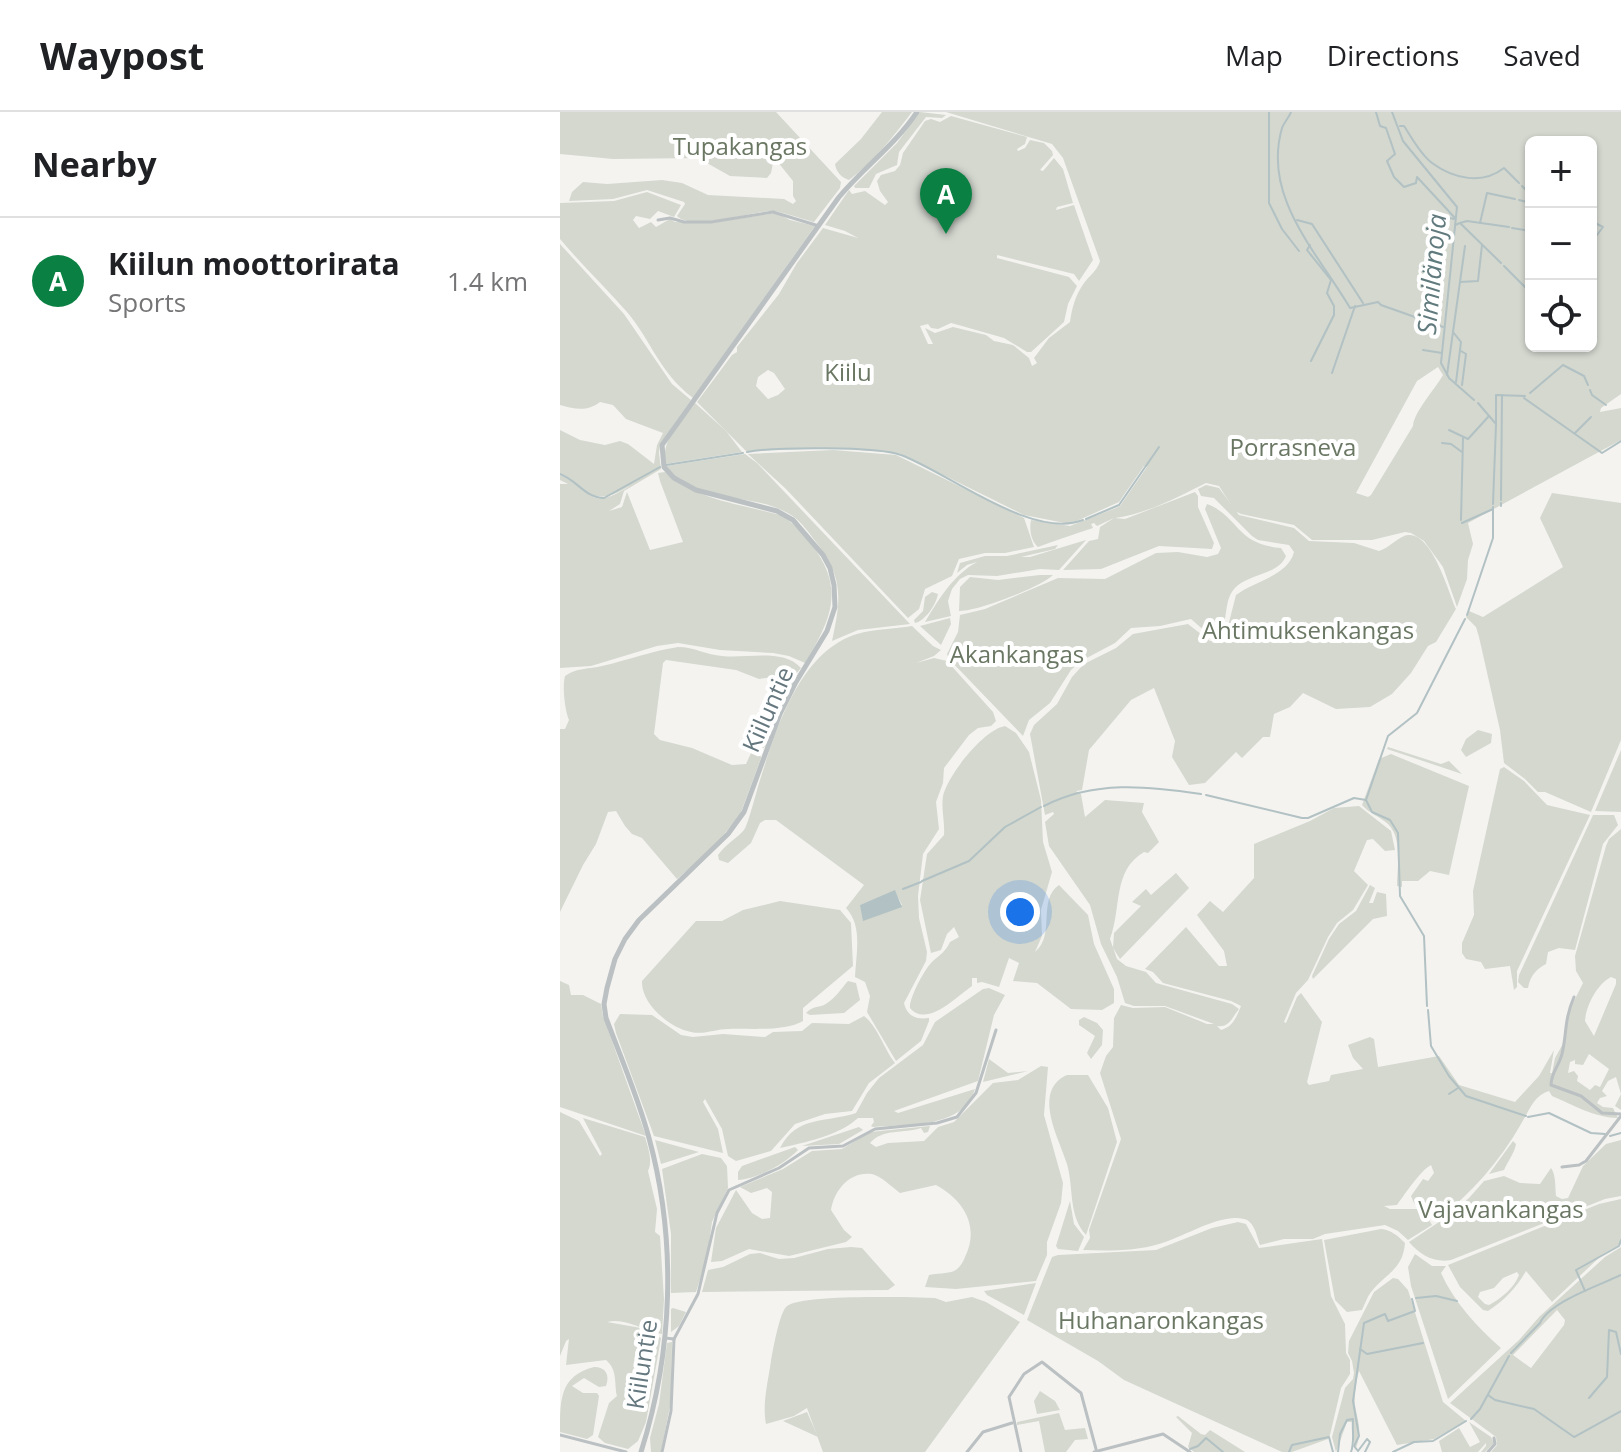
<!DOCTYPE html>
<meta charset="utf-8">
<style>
:root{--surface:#fff;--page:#f6f6f6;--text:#202124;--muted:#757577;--line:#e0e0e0;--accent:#0b8043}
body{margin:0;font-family:"Open Sans",sans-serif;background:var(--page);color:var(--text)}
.controls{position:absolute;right:24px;top:24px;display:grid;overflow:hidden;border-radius:12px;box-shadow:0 2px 6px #0004}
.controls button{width:72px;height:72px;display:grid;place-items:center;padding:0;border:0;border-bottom:2px solid var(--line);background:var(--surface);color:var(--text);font:40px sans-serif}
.you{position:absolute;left:460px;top:800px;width:28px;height:28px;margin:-20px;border:6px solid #fff;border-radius:50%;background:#1a73e8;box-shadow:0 0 0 12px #1a73e833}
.badge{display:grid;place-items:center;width:52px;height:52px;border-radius:50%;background:var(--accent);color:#fff;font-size:26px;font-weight:700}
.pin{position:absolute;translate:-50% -66px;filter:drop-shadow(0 2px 4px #0008)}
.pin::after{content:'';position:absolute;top:42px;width:28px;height:24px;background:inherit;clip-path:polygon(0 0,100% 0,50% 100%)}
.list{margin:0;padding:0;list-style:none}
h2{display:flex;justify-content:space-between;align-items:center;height:104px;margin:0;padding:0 32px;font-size:34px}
h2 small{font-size:26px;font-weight:400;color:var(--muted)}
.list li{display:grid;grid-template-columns:52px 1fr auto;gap:24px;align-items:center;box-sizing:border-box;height:128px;padding:0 32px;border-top:2px solid var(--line)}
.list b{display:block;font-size:30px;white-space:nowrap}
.list p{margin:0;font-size:26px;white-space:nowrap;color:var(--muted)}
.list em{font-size:26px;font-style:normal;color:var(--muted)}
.icon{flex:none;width:44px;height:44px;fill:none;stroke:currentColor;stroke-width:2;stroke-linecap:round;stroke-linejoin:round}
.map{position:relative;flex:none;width:1061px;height:1340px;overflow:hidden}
header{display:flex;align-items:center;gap:48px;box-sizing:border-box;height:112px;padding:0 40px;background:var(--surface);border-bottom:2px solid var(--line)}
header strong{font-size:38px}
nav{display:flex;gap:44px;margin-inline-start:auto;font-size:28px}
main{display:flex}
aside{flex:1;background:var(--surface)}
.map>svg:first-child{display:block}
</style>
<header>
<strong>Waypost</strong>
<nav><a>Map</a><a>Directions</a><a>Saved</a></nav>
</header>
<main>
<aside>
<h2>Nearby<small></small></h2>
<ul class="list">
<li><span class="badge">A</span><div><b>Kiilun moottorirata</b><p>Sports</p></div><em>1.4 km</em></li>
</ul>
</aside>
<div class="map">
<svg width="1061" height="1340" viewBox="0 0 1061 1340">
<rect width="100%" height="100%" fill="#f4f3f0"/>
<g fill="#d4d8cf" fill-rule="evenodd">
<path d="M 0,0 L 216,0 L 281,70 L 280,76 L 254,110 C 246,108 217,98 211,99 C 190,100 131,119 117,104 L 125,92 L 124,90 L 87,78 L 53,87 L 9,89 L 12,80 L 23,70 L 47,72 L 102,68 L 122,71 L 148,83 L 224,87 L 233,92 L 236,89 L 233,84 L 233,69 L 217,49 L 213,51 L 211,61 L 207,66 L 170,64 L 138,46 L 53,47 L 0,42 Z"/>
<path d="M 322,0 L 352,0 C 333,25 314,49 289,68 C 282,66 276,60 275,52 L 301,27 Z"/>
<polygon points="360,0 386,3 382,6 366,5 339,40 337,53 316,62 309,76 295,76 294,74 337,31"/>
<path d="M 386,0 L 1061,0 L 1061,282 L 1041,296 L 1040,300 L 1061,296 L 1061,328 L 908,411 L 913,432 L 908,448 L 907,467 L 897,495 L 883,455 L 864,429 L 851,421 L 845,420 L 812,428 L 752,428 L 734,413 L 681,402 L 675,399 L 659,374 L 646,371 C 618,385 586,402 555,406 L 565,407 L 635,380 L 638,384 L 638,395 L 654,431 L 652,437 L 599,434 L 541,457 L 503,458 L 529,429 L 538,427 L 540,415 L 554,406 L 537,414 L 534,411 L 531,412 L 533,416 C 515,422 496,428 478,435 C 471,429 469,417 471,408 L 510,414 L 556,396 L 560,394 L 587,355 L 584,354 L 559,390 L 510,412 L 464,403 L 339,341 L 273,336 L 186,339 L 137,290 L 172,243 L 177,240 L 177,235 L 219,182 L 237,151 L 263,116 L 298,126 L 285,119 L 265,113 L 289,78 L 292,82 L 305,79 L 325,93 L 328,90 L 320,79 L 317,69 L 321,63 L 335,59 L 340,53 L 343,41 L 365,9 L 371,7 L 380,10 L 391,4 L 467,25 L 465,32 L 457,37 L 458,39 L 465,36 L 470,28 L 484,31 L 492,39 L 493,43 L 480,58 L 483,59 L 494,46 L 503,57 L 513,91 L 497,95 L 496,98 L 514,93 L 533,148 L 519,169 L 514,162 L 437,143 L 437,146 L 509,165 L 517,174 L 508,192 L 504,210 L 471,240 L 467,240 L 444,226 L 402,214 L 391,211 L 378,217 L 371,216 L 368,212 L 360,214 L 368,232 L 373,232 L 365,216 L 375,221 L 393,215 L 426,223 L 434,229 L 453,233 L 469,246 L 472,254 L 477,251 L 474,246 L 489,226 L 510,210 C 512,196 515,184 524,171 C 530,163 537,159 540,149 L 503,46 L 492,32 ZM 971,30 L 1031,30 L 1031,234 L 971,234 ZM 878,255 L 883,263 C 875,277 854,300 853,314 L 811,383 L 808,385 L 796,381 L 857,269 ZM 208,258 L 214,261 L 225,277 L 218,283 L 208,287 L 196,274 L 198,265 Z"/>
<path d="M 87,80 L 121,93 L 114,105 L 98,99 L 90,107 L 76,104 L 73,108 L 79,116 L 91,110 L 96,115 L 110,107 L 115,110 L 151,111 L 216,101 L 230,108 L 255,114 L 133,286 C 98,259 93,231 67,200 C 45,175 21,152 0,127 L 0,91 L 54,89 Z"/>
<path d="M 0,132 L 64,202 L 112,272 L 131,288 L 100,332 L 99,341 L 101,357 L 64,379 L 60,392 L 49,399 L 62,395 L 67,380 L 90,438 L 123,430 L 100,369 L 98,361 L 105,360 C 136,388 180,392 220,403 C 233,410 242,420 251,432 C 286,476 271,508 245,551 L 229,544 L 213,541 L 160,538 L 118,531 L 97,534 L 31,554 L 0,556 L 0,372 L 8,372 L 0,368 L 0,363 C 36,376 24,402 70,374 C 63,377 55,383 46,384 C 27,388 17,367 0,361 L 0,318 L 20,328 L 45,333 L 60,329 L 68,332 L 94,352 L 97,333 L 103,321 L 66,307 L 53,293 L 40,290 C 27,300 15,297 0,293 Z"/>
<path d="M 135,291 L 166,319 L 182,340 L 105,352 C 102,325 120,311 135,291 Z"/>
<polygon points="273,338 336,343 464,406 474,435 445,441 425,441 399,447 392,464 365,477 359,497 348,506 226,377 188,342"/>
<path d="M 185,342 L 197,351 L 350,512 L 298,518 L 272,529 C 281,487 284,466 256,430 C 249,421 241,409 231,403 C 194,379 135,394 106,354 Z"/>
<path d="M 646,373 L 659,376 L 679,403 L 734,416 L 749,429 L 794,431 L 819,439 C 829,436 839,424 848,423 C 872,420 889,481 896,497 L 876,530 L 868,534 L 851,561 L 832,582 L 810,595 L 776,597 L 743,581 L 730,595 L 714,602 L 710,625 L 703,625 L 682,646 L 676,640 L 645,671 L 629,673 L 612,645 L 615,629 L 594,576 L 571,588 L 529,638 L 522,678 L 516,679 L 521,682 L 525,705 L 545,688 L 584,691 L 582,700 L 599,730 L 588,741 L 584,740 C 552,759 562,795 550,827 L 557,847 L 566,854 L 586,860 L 596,871 L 672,892 L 679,897 C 672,906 669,916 657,914 L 661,918 C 673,915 677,904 681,894 L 671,889 L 603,871 L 593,860 L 585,857 L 626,815 L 659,854 L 667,854 L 664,839 L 637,803 L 650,789 L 663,800 L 694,766 L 694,732 L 750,709 L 774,696 L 799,694 L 831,719 L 835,738 L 825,739 L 813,727 L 807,728 L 794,759 L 808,773 L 793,798 L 777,811 L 768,825 L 748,868 L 736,881 L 724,910 L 726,911 L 737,885 L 741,881 L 762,910 L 747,970 L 749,973 L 769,969 L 771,963 L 803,957 L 793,946 L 788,933 L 810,925 L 814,927 L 818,955 L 879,944 L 899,973 L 955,990 L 979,964 L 994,938 L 990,961 L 992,961 L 995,946 L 1005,928 L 1009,899 L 1023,871 L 1016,859 L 1015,844 L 1046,734 L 1049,727 L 1061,717 L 1061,998 L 1055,994 L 1061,982 L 1056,965 L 1048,969 L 1042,979 L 1047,984 L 1040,986 L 1037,991 L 1043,995 L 1053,996 L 1058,1006 C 1036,1006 1013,993 992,984 L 989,979 C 974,983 969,999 961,1012 C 940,1049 911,1082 877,1108 L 875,1109 L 854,1091 L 851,1084 L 863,1067 L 868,1069 L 874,1061 L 871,1053 C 861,1058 845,1082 837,1093 L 824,1094 L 830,1097 L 858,1097 L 867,1104 L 872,1113 L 848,1128 L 838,1119 L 825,1113 L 765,1122 L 753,1127 L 724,1127 L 700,1133 C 697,1124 694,1109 684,1107 C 659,1101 623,1126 599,1132 C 576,1139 548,1139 523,1138 L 530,1126 L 529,1118 L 561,1027 L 540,961 L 546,944 L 553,935 L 554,906 L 561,893 L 573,896 L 605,895 L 647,912 L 654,912 L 605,894 L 574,894 L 565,891 L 557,865 L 541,832 L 530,793 L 489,734 L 485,710 L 494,702 L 493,700 L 485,703 L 470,622 L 474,613 L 497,592 L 512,565 L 524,552 L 556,536 L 573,522 L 628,512 L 650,529 L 662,528 L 666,522 L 676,483 C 694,469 728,464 734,440 L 729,433 L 698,428 L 692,424 L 654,386 L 641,384 L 638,377 ZM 1051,865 L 1056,867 L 1056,872 L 1034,924 L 1025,909 C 1026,894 1037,872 1051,865 ZM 1029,942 L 1049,957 L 1040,975 L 1035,973 L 1030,978 L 1017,969 L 1018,964 L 1014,959 L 1008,961 L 1010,950 L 1015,948 L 1015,952 L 1023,953 Z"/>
<polygon points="992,381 1061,391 1061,628 1031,700 985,680 978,680 965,667 944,651 940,618 919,525 916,515 906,505 909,499 923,505 1003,455 980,406"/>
<path d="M 647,392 C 679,404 675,432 721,436 L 726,444 C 719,462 691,462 677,474 C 662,487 670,507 659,522 L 647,521 L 631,507 L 600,514 L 571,516 L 555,531 L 521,549 L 511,558 L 490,591 L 469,608 L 463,624 L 389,547 L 387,542 L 398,520 L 400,503 L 425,497 L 498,466 L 545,467 L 596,441 L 618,440 L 647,445 L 658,442 L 661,436 L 645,397 Z"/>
<path d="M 526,428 L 499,458 L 480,457 L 437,464 L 408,463 L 400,467 L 392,477 L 388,489 L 391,504 L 365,510 C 379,487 393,463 417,450 L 407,453 L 397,461 L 400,451 L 425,444 L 447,444 L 498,433 L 495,437 L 461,445 L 470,445 Z"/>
<path d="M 480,463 L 493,463 C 481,475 416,500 399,499 L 400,475 L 410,465 L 438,468 Z"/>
<path d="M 372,480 L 378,482 C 376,493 365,509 355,511 L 354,508 L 363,499 L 365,485 Z"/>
<polygon points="390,506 391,512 381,533 360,514"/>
<path d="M 352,514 L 373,534 L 381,538 L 374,544 L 356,551 L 374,546 L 387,549 L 433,600 L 436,609 L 431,614 L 418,616 L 409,623 L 384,656 L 383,671 L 376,690 L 379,717 L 363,742 L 358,784 L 359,806 L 367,840 L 366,849 L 344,891 C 347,904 356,908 369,906 L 369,909 L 361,929 L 336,949 L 307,900 L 310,884 L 305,870 L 295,865 C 296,842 303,814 286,796 L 304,773 L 216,708 L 205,708 L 200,711 L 191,731 L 168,751 L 159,748 L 158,743 C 165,733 177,726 184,718 C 188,714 198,673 201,665 C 217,614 241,539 297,522 C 314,517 335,517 352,514 ZM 335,779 L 342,793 L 300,793 Z"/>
<path d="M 118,535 C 134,535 147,543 162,544 C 186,547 223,536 241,556 L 236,562 L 199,567 L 176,558 L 106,548 L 103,551 L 94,622 L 100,628 L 132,636 L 172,653 L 186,652 L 192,639 L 200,641 L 201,646 L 180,703 L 152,737 L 117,767 L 82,726 L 72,722 L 65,714 L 56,699 L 48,700 L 36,732 L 23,753 L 0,800 L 0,617 L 5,617 L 9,608 C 5,599 2,575 5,564 C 15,556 30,557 42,554 C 68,548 92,539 118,535 Z"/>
<polygon points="236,566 206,634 203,636 195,632 195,627 216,574"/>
<path d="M 445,614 L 456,621 L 469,640 L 481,688 L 483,730 L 492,760 L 481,798 L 482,824 L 475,840 C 496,823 477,788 499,773 L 528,803 L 534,832 L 554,877 L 554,891 L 542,898 L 511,897 L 477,871 L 453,869 L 459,851 L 449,846 L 439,875 L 422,870 L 417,871 L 417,866 L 412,866 L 412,874 C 396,885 367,916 350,896 C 349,886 365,856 373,849 C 381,842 385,840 390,830 L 399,825 L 394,815 L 387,822 L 381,838 L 371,841 L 360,788 L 367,742 L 384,723 C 385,710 381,697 383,684 C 388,663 423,618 445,614 Z"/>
<polygon points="918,618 932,622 931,631 906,645 901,638 906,627"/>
<polygon points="828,635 881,652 889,649 902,662 827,637"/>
<polygon points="1061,638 1061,700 1035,699"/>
<path d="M 831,642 L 909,674 L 889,763 L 870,759 L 858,769 L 842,769 L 842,775 L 837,774 C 837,755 843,727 828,712 C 819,704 810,702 802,693 L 819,647 Z"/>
<polygon points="944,655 964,669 987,693 1030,703 957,859 957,875 954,878 950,854 925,857 921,850 906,847 902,841 902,831 914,803 913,779 940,657"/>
<path d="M 1033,703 L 1054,703 L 1058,713 L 1043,732 L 1015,838 L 999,836 L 988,840 L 986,852 C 976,857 970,864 968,876 L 964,876 L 958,870 L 959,863 Z"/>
<polygon points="616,761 629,776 560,847 553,836 554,821 581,794 572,790 586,777 591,783"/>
<polygon points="810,773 815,776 809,791 813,791 817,780 826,782 827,804 813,807 753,867 752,864 769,827 779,812 796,799"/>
<path d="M 220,789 L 280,798 L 291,811 L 293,854 L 243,896 L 243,909 C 225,920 189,916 168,917 C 156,917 144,923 131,920 C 110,916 81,892 82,869 L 136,809 L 162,809 L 183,798 Z"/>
<polygon points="0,869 9,873 11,883 23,883 41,892 43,904 86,1024 0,995"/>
<path d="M 288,869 L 296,871 L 300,888 L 284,901 L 250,903 L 246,901 C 253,894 256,896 264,893 C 274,888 281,877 288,869 Z"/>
<path d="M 429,876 L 445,883 L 434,903 L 418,969 L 334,999 L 338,1001 L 415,977 C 403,1017 347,1012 313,1015 L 311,1014 L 314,1010 L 313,1006 L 298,1006 C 280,1023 244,1031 220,1036 C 237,1003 266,1011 296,1001 L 307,981 L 319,966 L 363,933 L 375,910 L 423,877 Z"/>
<path d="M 60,902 L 92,903 L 121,923 L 133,925 L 163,922 L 205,925 L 213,920 L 242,919 L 252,911 L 289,912 L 304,904 C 318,915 324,937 335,951 L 309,971 L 292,999 L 265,1002 L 235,1012 L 211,1039 L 176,1049 L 168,1044 L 162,1017 L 145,987 L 143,990 L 158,1017 L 163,1041 L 94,1024 L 56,921 L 54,912 Z"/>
<polygon points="524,905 537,911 543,918 542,933 531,947 527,941 535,924 519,913 519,908"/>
<polygon points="429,947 448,961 468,959 423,970"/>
<path d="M 481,954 L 488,955 L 484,1003 L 503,1071 L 501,1091 L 487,1130 L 487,1143 L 476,1169 L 396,1177 L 365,1175 L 369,1163 C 376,1161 387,1162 394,1159 C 400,1156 403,1150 405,1145 C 420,1115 404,1088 376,1073 L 340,1081 C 332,1075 321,1064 312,1062 C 289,1059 274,1079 271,1098 L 284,1118 L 292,1125 L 286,1130 L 229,1144 L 189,1137 L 162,1149 L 151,1150 L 156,1116 L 176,1078 L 192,1101 L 202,1107 L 210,1106 L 212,1080 L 207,1076 L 191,1081 L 180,1075 L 223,1057 L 252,1039 L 282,1037 L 310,1020 L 370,1014 L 368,1020 L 364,1021 L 361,1016 C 344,1022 323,1016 310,1031 L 316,1035 L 328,1031 L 364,1029 L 378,1015 L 394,1010 L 433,971 L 458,968 Z"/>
<path d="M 507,963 L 528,963 L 548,996 L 557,1030 L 526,1123 C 508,1103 514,1077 507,1052 C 500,1028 471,979 507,963 Z"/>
<path d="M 0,1000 L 19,1009 L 40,1044 L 42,1042 L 23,1006 L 85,1025 C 88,1036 93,1048 88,1059 L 97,1097 L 95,1120 L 100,1124 L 104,1187 L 102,1222 C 83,1219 66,1205 47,1210 L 81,1216 L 101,1226 L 86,1310 L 78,1329 L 68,1337 L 45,1331 L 38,1325 L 49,1291 L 57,1284 C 54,1272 58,1258 46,1248 L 6,1253 L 9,1227 L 6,1229 L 0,1244 Z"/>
<polygon points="299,1015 303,1018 279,1032 242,1034"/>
<polygon points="95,1028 139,1040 101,1052"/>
<path d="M 1061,1028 L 1061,1084 L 1045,1087 L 891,1148 C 874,1151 860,1143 849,1130 L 888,1104 L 909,1086 L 924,1069 L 944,1064 L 960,1071 L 980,1072 L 991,1056 C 996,1063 995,1075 996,1084 L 1002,1087 L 1008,1086 L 1023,1054 L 1046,1032 Z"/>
<path d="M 953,1029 L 956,1032 C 955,1040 948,1049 944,1058 L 929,1062 Z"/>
<path d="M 235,1035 L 238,1038 C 225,1052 197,1067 178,1068 L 178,1060 L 182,1054 Z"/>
<polygon points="142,1042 161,1046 167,1054 168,1076 152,1110 147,1145 136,1180 111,1181 111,1122 102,1057"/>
<path d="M 1061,1087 L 1061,1132 L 1043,1142 L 992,1190 L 966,1159 C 956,1176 945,1188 928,1199 L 923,1198 L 900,1175 L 888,1153 L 1039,1092 ZM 957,1160 L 959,1163 C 954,1176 942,1186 929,1193 L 925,1192 L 918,1185 L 920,1180 L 934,1176 L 943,1166 Z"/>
<polygon points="510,1089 514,1112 524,1125 518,1139 498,1137 496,1134"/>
<polygon points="678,1110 686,1112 699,1136 762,1127 771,1184 785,1212 786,1241 790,1248 790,1262 781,1276 770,1323 768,1327 732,1340 722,1340 564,1268 538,1249 467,1208 492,1145 498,1143 596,1138 652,1116"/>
<path d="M 821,1117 C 831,1118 837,1123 845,1131 C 843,1158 825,1162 811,1180 C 807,1185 805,1192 802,1198 L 787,1200 L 775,1188 L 764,1128 Z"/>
<polygon points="291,1135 302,1136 335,1173 328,1178 142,1180 148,1158 163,1155 190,1142 200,1141 219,1147 234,1146 268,1137"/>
<path d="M 1061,1135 L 1061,1340 L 931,1340 L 937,1333 L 936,1325 L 890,1291 L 959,1228 L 980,1204 L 1045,1145 ZM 997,1198 L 1005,1208 L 1004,1213 L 971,1256 L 953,1243 Z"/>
<path d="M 855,1142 L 872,1154 L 886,1154 L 881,1161 C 894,1190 917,1215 941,1236 L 888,1287 L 851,1174 L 848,1155 Z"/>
<path d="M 833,1166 L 838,1167 L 848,1178 L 883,1290 L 906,1309 L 874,1327 L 837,1333 L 799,1259 C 796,1269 794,1282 795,1293 C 798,1311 803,1321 795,1338 L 792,1310 L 787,1310 L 776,1340 L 772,1325 L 785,1276 L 793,1267 L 794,1261 L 792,1249 L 788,1241 L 789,1229 L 814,1180 Z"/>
<polygon points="476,1171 464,1203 427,1183 424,1179"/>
<path d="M 344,1185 L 375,1186 L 386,1190 L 412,1185 L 426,1190 L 460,1210 L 365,1340 L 263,1340 L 247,1296 L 234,1304 L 206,1312 C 202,1292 208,1270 211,1249 C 213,1238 219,1203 226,1195 C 236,1183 325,1185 344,1185 Z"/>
<polygon points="113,1196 126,1200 119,1214 111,1220 111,1197"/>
<polygon points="112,1230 111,1289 101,1340 91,1340 90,1326 99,1292 107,1231"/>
<path d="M 34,1255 C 46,1255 50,1263 46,1274 L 39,1275 L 24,1266 L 12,1274 L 23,1281 L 37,1281 L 39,1284 L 33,1323 L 27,1327 L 0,1320 C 0,1287 0,1264 34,1255 Z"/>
<polygon points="480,1279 495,1289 500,1298 477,1302 474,1289"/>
<polygon points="247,1300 258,1325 223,1309"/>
<polygon points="499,1301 505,1318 525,1316 528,1327 515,1328 506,1340 485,1340 479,1309 457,1313 457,1310"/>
<polygon points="618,1304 641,1322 645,1323 650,1318 685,1340 634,1340 628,1335 632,1321 616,1305"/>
<polygon points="909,1310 931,1325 934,1331 925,1340 921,1340 926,1334 926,1331 918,1340 882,1340 879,1329 899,1316 910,1335 920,1330"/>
</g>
<polygon fill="#b2c1c3" points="335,778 342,795 303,809 300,793"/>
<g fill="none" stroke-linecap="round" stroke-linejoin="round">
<g stroke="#b2c1c3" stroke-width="2">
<polyline points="709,0 709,91 722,117 739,139"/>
<path d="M 731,0 C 729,6 724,10 722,16 C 702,85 757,140 790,196 L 818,190 L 821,193 L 883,215"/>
<polyline points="816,0 820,14 826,16 835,42 827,49 834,65 844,75 856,71 857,65 895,106"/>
<polyline points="832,0 843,29 897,95 881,251 889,266 914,288"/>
<path d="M 840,14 L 844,14 C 852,26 860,42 872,51 C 894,67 922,73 944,56 L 959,71"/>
<polyline points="962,74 971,83"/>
<polyline points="959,88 971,91"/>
<polyline points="878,103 894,107"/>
<polyline points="737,108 752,112 803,191"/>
<polyline points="1031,109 1043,115 1031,131"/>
<polyline points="900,111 907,109 949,115"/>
<polyline points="920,111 927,81 955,87"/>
<polyline points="895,113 900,111 941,151"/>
<polyline points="952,116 971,119"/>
<polyline points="750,133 747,138 771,168 767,181 774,194 774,203 751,249"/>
<polyline points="944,154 969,179 971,174"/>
<polyline points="900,170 918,169 922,133"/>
<polyline points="893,220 901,230 896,270"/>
<polyline points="863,238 882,241"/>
<polyline points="901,239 906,242 902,273"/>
<polyline points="772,261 795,194"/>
<polyline points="887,263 905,134"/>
<polyline points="1030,278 1032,283 1046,293"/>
<polyline points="970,281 1003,253 1024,264 1028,273"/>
<polyline points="964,286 1042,341 1061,329"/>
<polyline points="918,291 936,312 933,392"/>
<polyline points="936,312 936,283 965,284"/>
<polyline points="889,318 908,327 929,304"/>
<polyline points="1015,321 1031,305"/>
<polyline points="882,331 891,332 902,340"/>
<path d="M 187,340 C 213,335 317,334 341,343 C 389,361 472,428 523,408"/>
<polyline points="106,353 183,341"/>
<path d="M 0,362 C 17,368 25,386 44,386 L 100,355"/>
<polyline points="941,388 942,283"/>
<polyline points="941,394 941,391"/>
<polyline points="526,407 559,393 599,335"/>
<polyline points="901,408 903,326"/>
<polyline points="902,411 933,397"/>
<polyline points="907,503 933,426 933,395"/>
<polyline points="646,683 742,706 748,706 794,686 806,688 812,700 830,708 838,721 840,784 864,824 867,894"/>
<polyline points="806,688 828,624 857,601 905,507"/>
<path d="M 484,694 C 534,668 588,674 641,682"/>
<polyline points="362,769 409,749 445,715 481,695"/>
<polyline points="343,777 361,770"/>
<polyline points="868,898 871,934 889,964 906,984 966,1004"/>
<polyline points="889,982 898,976"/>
<polyline points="968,1005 989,1001 1031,1021 1045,1022"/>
<polyline points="1050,1024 1061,1021"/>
<polyline points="1025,1179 1016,1158 1059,1134 1061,1128"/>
<polyline points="856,1186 876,1184 897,1189"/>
<polyline points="800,1237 807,1242 863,1231"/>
<path d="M 951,1241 L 980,1211 C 989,1190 1040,1173 1061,1163"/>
<polyline points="928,1283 935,1288 974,1297 1014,1325 1061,1299"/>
<polyline points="1029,1286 1047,1265 1049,1218 1056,1220 1061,1242"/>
<polyline points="911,1307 920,1297 949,1244"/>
<polyline points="630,1337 638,1334 646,1326 663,1340"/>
<polyline points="729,1340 732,1333 769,1325 773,1340"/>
<path d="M 778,1340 L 780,1322 L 787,1308 L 793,1307 C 792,1319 795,1329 791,1340"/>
<polyline points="805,1340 810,1330 807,1327 798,1339 794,1334 799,1324 793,1289 804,1211 825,1202 828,1209 855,1199 852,1187"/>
<polyline points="833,1340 854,1330 873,1329 906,1309"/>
</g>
<g stroke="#bbc0c2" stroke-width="3">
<polyline points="98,108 110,106 124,110 151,110 213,100 259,114"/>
<path d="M 1014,885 C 1004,908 1007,921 1002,942 C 999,954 991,961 991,973 L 1021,984 L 1042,1001 L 1061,1002"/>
<polyline points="1002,1055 1019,1053 1026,1049 1061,1004"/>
<polyline points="105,1226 114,1227 138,1182 157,1101 169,1078 219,1056 249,1036 283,1034 315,1017 377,1011 397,1005 416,981 436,918"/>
<polyline points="0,1323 66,1340"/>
<polyline points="102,1340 111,1299 114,1227"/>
<polyline points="407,1340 423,1320 452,1311"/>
<polyline points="461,1340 449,1285 464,1262 482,1250 521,1281 536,1337"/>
<polyline points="534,1340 603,1322 630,1340"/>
<polyline points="928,1340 935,1332 934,1326"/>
</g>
<path stroke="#bbc0c2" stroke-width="5" d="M 81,1340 C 113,1239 117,1129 89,1026 C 78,985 61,946 46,906 L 44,892 L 47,876 L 55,847 L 65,827 L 79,808 L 168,722 L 184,700 L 220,602 L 236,570 L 267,519 L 275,495 L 274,473 L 270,456 L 263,443 L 233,408 L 217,399 L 136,378 L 114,366 L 104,355 L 102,333 L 279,85 C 304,55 335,33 357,0"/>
</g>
<g text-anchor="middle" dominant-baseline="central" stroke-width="8" stroke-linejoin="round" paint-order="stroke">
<g font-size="24" fill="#6a7763" stroke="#fff">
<text x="180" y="33">Tupakangas</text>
<text x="288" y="259">Kiilu</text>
<text x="733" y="334">Porrasneva</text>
<text x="748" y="517">Ahtimuksenkangas</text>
<text x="457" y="541">Akankangas</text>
<text x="941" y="1096">Vajavankangas</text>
<text x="601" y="1207">Huhanaronkangas</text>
</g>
<g font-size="24" fill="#65787f" stroke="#fff">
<text transform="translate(207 597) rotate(-66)">Kiiluntie</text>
<text transform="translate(81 1252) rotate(-81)">Kiiluntie</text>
</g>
<g font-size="26" font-style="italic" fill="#607a7d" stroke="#fff">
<text transform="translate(871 162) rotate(-85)">Similänoja</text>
</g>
</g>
</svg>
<div class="controls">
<button>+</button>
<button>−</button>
<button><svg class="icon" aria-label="locate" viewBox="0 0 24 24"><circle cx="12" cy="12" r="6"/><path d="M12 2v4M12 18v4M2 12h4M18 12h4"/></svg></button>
</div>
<div class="you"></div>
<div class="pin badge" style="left:386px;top:122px">A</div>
</div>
</main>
